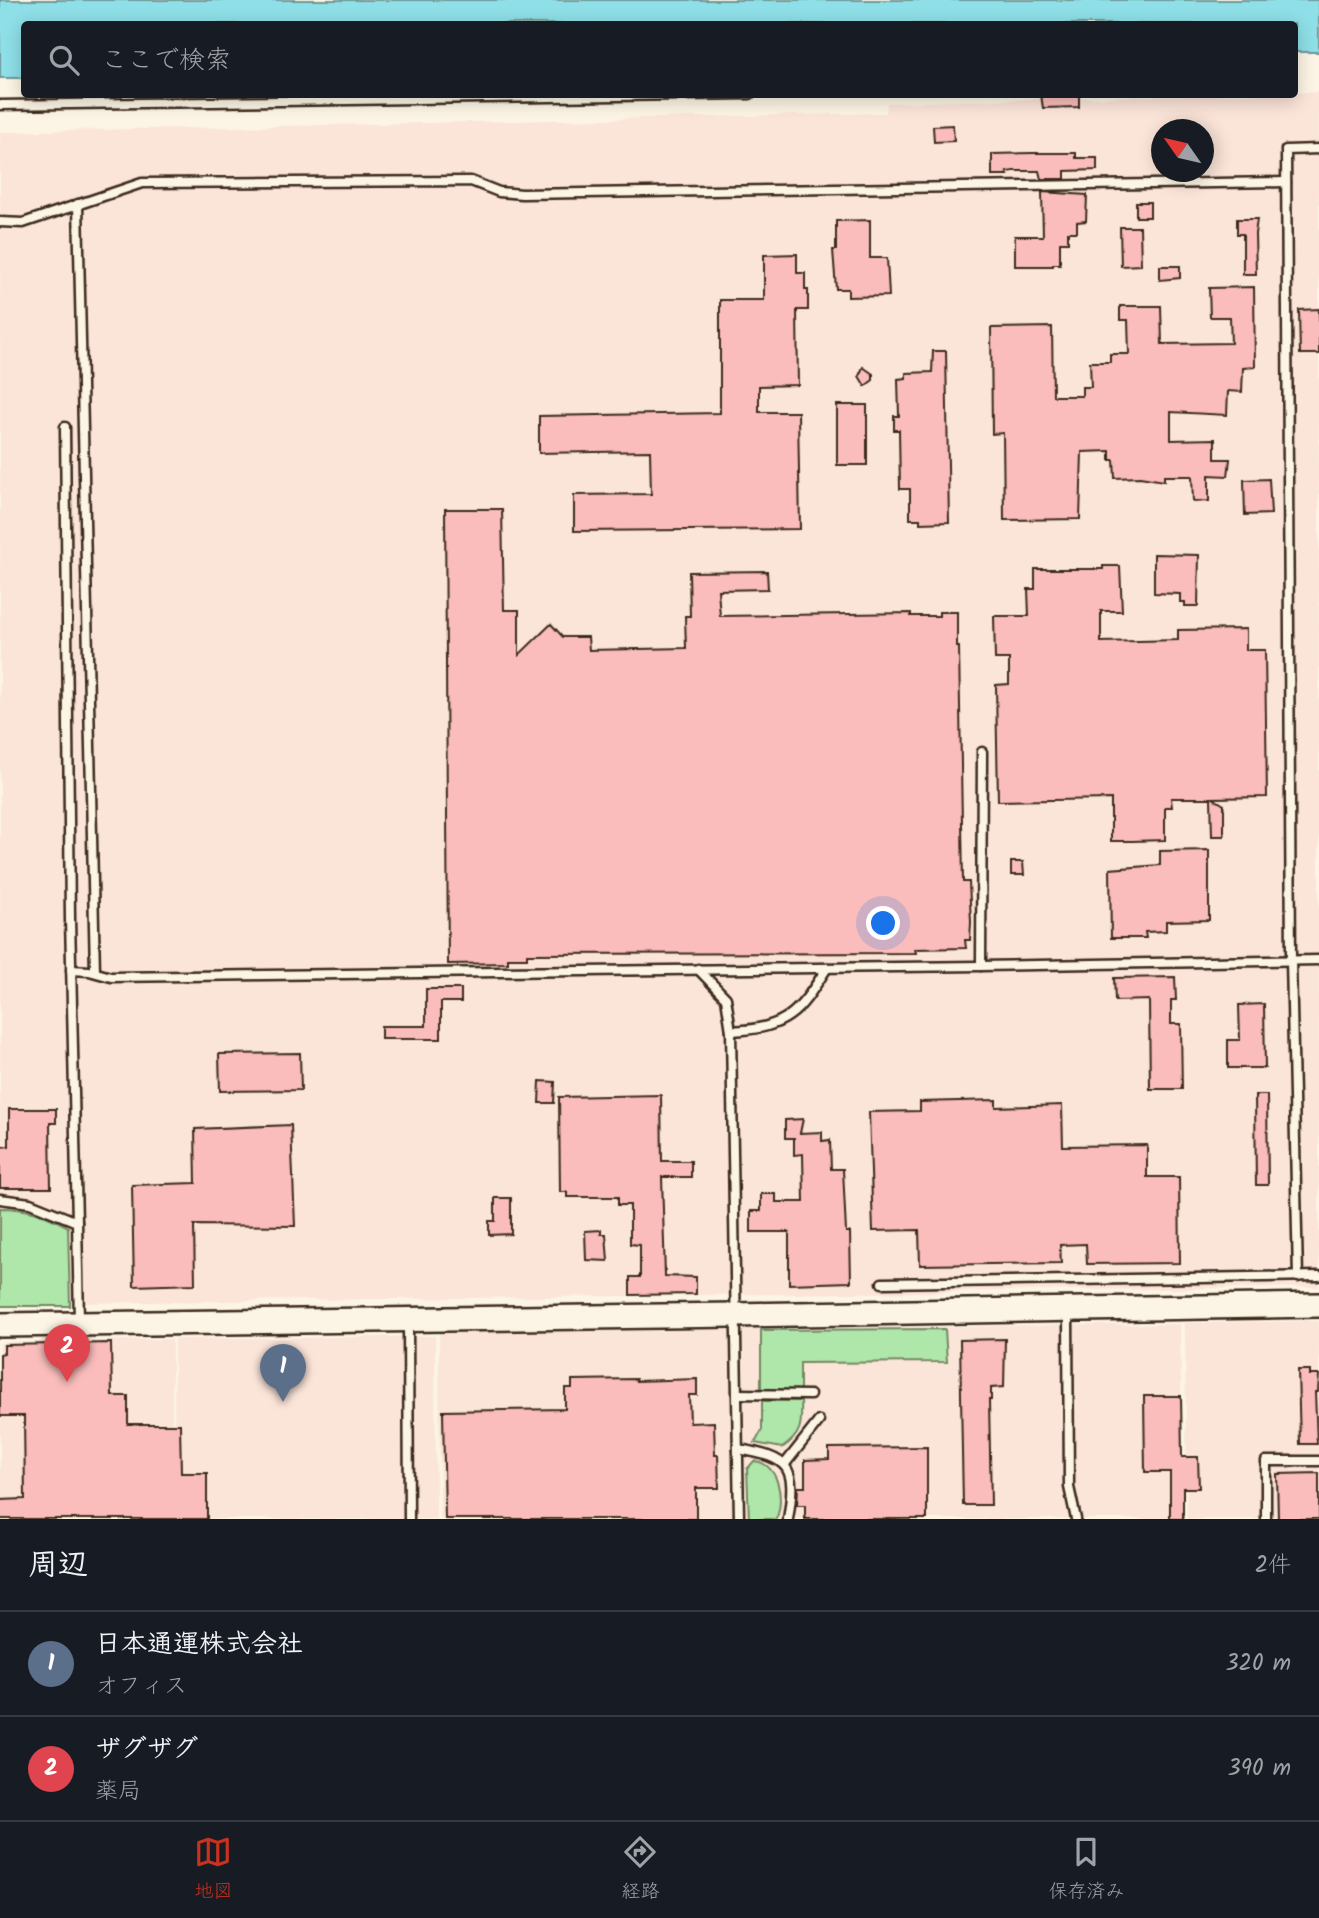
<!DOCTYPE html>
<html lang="ja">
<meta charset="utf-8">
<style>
:root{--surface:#171b24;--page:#20242c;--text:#f1f3f6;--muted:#9ea1a6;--line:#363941;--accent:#c8321e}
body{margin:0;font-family:Kalam,"Klee One",sans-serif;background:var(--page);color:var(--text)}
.compass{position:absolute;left:1151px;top:119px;width:63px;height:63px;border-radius:50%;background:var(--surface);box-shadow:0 4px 18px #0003;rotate:304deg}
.you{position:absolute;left:884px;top:924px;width:24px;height:24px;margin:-18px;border:5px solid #fff;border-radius:50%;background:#1a73e8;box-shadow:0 0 0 10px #1a73e833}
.badge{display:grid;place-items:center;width:46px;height:46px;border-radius:50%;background:var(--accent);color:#fff;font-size:23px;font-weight:700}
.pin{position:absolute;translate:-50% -58px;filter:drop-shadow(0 2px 4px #0008)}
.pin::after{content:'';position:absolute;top:37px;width:24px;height:21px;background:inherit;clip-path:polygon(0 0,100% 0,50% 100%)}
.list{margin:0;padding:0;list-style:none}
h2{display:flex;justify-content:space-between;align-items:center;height:91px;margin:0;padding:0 28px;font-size:30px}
h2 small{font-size:23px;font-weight:400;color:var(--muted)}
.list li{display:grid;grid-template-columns:46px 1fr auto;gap:21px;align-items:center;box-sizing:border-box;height:105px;padding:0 28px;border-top:2px solid var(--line)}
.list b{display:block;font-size:26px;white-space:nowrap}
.list p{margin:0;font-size:23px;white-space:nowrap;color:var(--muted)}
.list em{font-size:23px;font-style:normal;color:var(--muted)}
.icon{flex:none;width:38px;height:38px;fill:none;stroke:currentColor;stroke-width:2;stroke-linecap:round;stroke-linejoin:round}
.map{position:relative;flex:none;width:1319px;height:1519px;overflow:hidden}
.search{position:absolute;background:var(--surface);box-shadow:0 4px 18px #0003;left:21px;right:21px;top:21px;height:77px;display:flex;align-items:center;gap:18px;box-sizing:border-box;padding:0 24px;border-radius:7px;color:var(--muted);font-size:26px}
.sheet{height:301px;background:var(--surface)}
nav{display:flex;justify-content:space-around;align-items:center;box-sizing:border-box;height:98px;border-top:2px solid var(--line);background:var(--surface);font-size:19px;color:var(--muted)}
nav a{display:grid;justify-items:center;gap:4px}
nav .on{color:var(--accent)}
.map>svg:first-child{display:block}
</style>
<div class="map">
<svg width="1319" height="1519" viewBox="0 0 1319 1519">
<rect width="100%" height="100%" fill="#fcf5e5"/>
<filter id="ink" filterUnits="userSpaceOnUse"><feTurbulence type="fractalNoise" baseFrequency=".0143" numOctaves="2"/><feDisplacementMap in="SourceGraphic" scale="14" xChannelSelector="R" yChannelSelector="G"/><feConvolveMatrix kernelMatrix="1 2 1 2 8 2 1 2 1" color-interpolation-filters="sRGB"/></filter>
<g filter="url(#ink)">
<g fill="#fbe4d8" fill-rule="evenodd">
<path d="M 1319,92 L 1319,1287 L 0,1304 L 0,132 L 886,113 L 887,103 ZM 1162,130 L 1204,130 L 1204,172 L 1162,172 Z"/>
<polygon points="1319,1321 1319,1519 1187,1519 1185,1323"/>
<polygon points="1180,1324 1183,1519 440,1519 439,1333"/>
<polygon points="435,1336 436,1519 175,1519 174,1339"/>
<polygon points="172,1339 172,1519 0,1519 0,1343"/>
</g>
<g fill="#afe6a9" stroke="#758864" stroke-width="2">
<path d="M 0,1208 C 26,1208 45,1214 68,1227 L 70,1306 L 0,1306 Z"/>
<polygon points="945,1329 947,1362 800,1363 800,1391 761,1391 761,1330"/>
<path d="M 762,1401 L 801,1401 C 802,1424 802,1435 782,1448 L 755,1443 L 762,1430 Z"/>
<path d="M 754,1461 C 779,1463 785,1500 776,1519 L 749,1519 L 747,1469 Z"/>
</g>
<polygon fill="#8edfe7" stroke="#6d9797" stroke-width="2" points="0,0 1319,0 1319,52 1295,52 1294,24 24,24 24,78 0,78"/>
<g fill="#fabdbb" stroke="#3b2a1e" stroke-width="2">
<polygon points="1079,94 1079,107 1043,108 1041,95"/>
<polygon points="953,125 954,141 934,142 933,126"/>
<polygon points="1033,153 1076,153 1076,158 1097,158 1097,170 1065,171 1065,179 1041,179 1039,171 1014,171 1007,172 1008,175 992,175 992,154"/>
<polygon points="1042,192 1087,195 1086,221 1077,222 1077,232 1068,232 1068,242 1060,242 1060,264 1053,264 1053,266 1015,266 1015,236 1043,236"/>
<rect x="1136" y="202" width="14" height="15"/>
<polygon points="1237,219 1257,219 1255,234 1256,274 1243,274 1243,234 1237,234"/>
<polygon points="870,220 870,258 887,258 889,296 848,297 848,289 836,289 833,250 836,250 836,221"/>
<polygon points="1120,227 1140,227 1141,265 1121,266"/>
<polygon points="797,254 797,273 805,273 805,290 808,290 808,310 797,310 798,385 759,386 759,412 798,412 800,529 574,531 574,495 651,494 650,451 539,453 539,416 720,413 720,300 764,300 764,255"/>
<polygon points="1160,266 1180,266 1180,278 1160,280"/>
<polygon points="1254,287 1255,367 1243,368 1242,392 1228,391 1227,415 1171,412 1171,440 1215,439 1215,459 1230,459 1228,476 1209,475 1209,501 1193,502 1192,476 1164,476 1164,481 1140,477 1115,478 1114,460 1110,460 1110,451 1082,452 1080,519 1004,520 1003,433 992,434 991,328 1052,327 1053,396 1082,396 1082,387 1091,387 1090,362 1110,362 1110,354 1129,354 1128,320 1120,320 1120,306 1161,306 1162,344 1231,343 1230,317 1210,317 1209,288"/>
<polygon points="1319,309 1319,354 1300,354 1299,310"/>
<polygon points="933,351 946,351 949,522 920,523 920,519 910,519 910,489 900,489 899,430 894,430 894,416 899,416 898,379 906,378 906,373 932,372"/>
<polygon points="863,367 873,374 873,380 865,386 859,376"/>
<rect x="837" y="405" width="30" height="60"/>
<polygon points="1269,479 1271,514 1245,515 1244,480"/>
<polygon points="445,509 502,509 504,610 519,610 519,655 551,624 563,637 588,637 589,650 686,648 685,616 690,616 689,572 767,571 768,589 718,590 720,616 911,613 911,616 939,616 939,612 957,612 957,647 959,647 963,882 969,882 971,922 970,940 965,940 966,948 915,949 916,953 527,954 527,958 508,958 508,963 448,964"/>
<polygon points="1154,554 1199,555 1198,606 1185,606 1185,602 1180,602 1180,594 1154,593"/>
<polygon points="1103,566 1120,566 1122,611 1101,611 1101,642 1178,640 1178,630 1246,629 1246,650 1265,650 1267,797 1213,798 1224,805 1224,836 1212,836 1211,798 1171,798 1172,807 1165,807 1165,840 1132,841 1111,841 1111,799 998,801 996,685 1009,684 1009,659 995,659 994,616 1029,616 1028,589 1035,589 1035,569 1103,569"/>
<polygon points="1209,850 1209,920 1166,921 1166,931 1145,932 1146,938 1111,938 1110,869 1160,865 1160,851"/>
<polygon points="1011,862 1023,862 1024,875 1011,875"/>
<polygon points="1175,977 1176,1000 1171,1000 1171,1024 1181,1024 1182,1089 1150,1089 1149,1000 1115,1001 1114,978"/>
<polygon points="426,989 461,989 461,1002 441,1002 441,1039 381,1039 381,1026 426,1026"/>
<polygon points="1264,1004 1265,1068 1228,1068 1228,1040 1240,1040 1239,1005"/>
<polygon points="300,1053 301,1090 220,1091 219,1054"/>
<polygon points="540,1081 555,1082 554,1103 539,1103"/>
<polygon points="661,1095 662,1161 691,1161 691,1177 662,1177 665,1276 696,1277 696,1294 630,1295 630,1277 640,1277 640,1245 630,1244 630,1205 618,1205 618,1197 567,1197 567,1192 560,1192 559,1097"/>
<polygon points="1255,1095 1267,1095 1268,1185 1256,1185"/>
<polygon points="996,1100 996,1107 1062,1105 1063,1146 1147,1145 1147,1177 1179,1177 1180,1263 1087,1264 1086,1244 1060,1245 1061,1263 920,1265 919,1230 873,1231 869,1112 920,1111 920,1102"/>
<polygon points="9,1109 56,1109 56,1123 50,1123 51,1188 0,1188 0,1147 9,1146"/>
<polygon points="803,1119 800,1133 822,1132 822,1141 830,1140 831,1169 843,1169 846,1232 850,1232 851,1282 789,1284 789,1232 751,1232 751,1211 761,1211 761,1194 776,1194 776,1202 804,1202 803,1154 794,1155 794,1138 785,1138 785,1120"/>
<polygon points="291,1125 295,1226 194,1225 195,1284 134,1286 132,1185 196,1183 195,1129"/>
<polygon points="495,1198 511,1198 511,1234 489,1235 489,1221 495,1221"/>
<polygon points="601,1230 601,1234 606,1234 608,1261 586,1260 585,1231"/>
<polygon points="1005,1339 1004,1387 991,1388 991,1400 989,1400 991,1505 963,1505 960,1340"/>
<polygon points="111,1343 112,1396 128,1396 128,1424 180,1424 181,1473 207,1473 207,1519 0,1519 0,1500 25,1499 24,1416 0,1416 0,1354 4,1353 4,1345"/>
<polygon points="1298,1370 1310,1370 1310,1375 1319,1375 1318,1392 1315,1392 1317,1444 1300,1444"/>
<polygon points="636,1379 636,1381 697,1379 697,1395 689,1395 690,1423 714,1422 715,1455 718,1455 719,1488 696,1488 696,1519 445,1519 443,1411 565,1409 565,1388 572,1388 572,1380"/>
<polygon points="1144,1396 1181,1396 1182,1457 1198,1457 1199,1488 1183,1488 1183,1519 1170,1519 1170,1472 1145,1472"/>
<polygon points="927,1447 927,1519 805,1519 805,1505 797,1505 798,1487 805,1487 805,1460 829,1459 829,1448"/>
<polygon points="1319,1473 1319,1519 1278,1519 1277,1474"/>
</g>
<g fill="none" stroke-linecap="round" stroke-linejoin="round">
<defs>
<g id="lane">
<polyline points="0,105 750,94"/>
<polyline points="78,204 95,972"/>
<polyline points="0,222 23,223 142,183 471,181 499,192 522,194 1286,182"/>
<polyline points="65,427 70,919 77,1222"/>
<polyline points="981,966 982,752"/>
<polyline points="698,969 726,998 731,1031 739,1519"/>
<polyline points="71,970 89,971 111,977 981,966 1319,960"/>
<path d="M 731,1031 C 789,1028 798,1013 827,968"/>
<polyline points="0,1199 30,1203 77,1222 79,1321"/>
<polyline points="1298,1277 1291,960 1286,150 1319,149"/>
<polyline points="882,1283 1319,1276"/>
<polyline points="1068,1313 1069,1487 1076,1519"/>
<polyline points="408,1323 409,1519"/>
<polyline points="737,1394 810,1395"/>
<path d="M 738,1449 C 790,1458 797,1466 788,1519"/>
<polyline points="785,1464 819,1421"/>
<polyline points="1266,1519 1266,1461 1319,1461"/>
</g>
<polyline id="secondary" points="0,1325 735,1315 1319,1305"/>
</defs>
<use href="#lane" stroke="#3b2a1e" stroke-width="13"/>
<use href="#secondary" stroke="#3b2a1e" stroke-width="28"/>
<use href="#lane" stroke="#fcf5e5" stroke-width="8"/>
<use href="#secondary" stroke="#fcf5e5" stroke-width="23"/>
</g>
</g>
</svg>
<svg class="compass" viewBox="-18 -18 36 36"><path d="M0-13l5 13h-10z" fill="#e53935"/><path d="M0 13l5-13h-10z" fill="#9ea1a6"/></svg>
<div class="you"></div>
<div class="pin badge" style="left:283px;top:1402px;background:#5c6f8a">1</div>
<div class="pin badge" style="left:67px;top:1382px;background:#e0444e">2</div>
<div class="search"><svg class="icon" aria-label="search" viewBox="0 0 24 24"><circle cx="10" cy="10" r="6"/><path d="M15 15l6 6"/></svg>ここで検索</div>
</div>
<section class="sheet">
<h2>周辺<small>2件</small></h2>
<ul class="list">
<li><span class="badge" style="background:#5c6f8a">1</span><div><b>日本通運株式会社</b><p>オフィス</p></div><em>320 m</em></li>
<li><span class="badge" style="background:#e0444e">2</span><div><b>ザグザグ</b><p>薬局</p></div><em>390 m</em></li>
</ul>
</section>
<nav>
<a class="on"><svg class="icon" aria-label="map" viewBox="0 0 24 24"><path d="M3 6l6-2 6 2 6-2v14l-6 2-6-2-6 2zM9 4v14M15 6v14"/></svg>地図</a>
<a><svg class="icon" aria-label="directions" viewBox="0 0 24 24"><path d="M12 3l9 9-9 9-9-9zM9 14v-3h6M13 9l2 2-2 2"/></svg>経路</a>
<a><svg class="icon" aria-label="saved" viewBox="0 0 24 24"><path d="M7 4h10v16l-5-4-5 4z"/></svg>保存済み</a>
</nav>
